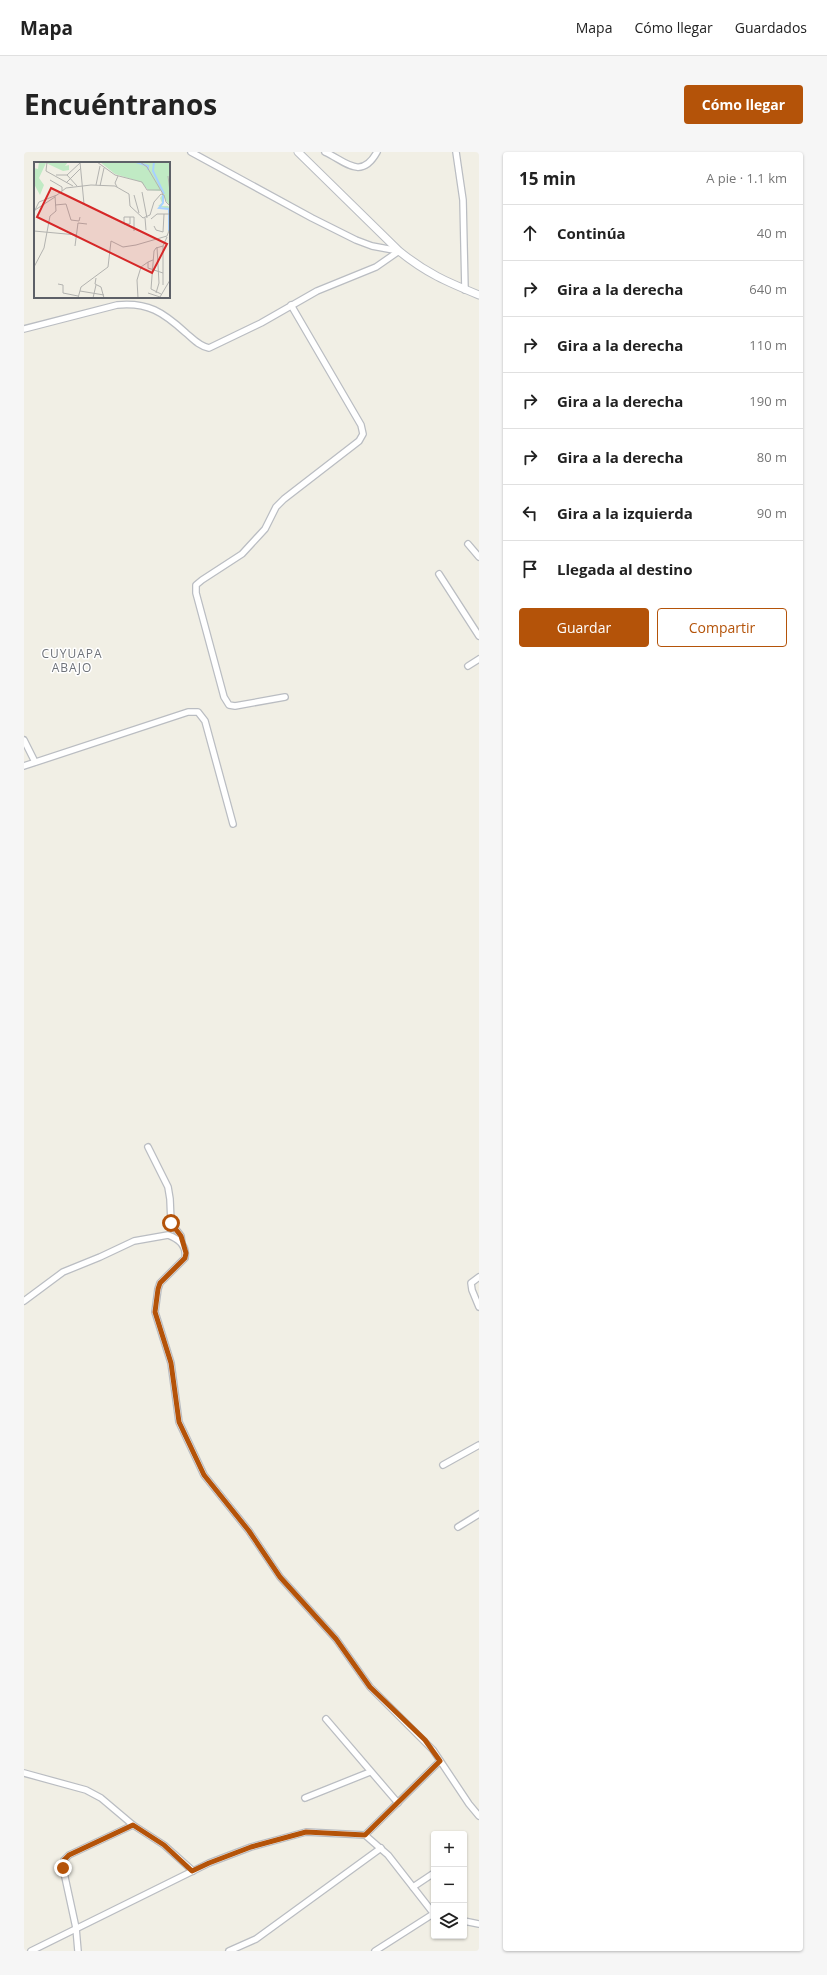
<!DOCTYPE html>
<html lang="es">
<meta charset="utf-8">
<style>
:root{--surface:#fff;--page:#f6f6f6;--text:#222;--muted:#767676;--line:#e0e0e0;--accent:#b45309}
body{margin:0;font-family:"Open Sans",sans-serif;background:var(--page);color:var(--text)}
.controls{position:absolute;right:12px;bottom:12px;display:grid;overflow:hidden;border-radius:4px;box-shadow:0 1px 3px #0004}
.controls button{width:36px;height:36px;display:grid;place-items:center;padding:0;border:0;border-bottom:1px solid var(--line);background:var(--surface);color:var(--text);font:20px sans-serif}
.stop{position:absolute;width:12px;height:12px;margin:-9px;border:3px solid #b45309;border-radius:50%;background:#fff}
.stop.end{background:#b45309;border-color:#fff;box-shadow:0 1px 4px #0008}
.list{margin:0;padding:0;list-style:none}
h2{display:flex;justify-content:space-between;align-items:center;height:52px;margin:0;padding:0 16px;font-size:17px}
h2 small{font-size:13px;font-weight:400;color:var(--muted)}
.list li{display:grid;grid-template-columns:26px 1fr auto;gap:12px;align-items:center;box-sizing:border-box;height:56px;padding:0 16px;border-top:1px solid var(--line)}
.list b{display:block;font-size:15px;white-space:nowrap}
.list em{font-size:13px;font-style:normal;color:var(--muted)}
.actions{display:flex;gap:8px;padding:12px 16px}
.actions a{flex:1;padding:9px 0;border:1px solid var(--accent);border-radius:4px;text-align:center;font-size:14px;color:var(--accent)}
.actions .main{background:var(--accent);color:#fff}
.icon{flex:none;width:22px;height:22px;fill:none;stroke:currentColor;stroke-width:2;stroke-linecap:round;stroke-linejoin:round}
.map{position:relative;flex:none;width:455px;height:1799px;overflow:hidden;border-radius:4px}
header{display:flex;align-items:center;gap:24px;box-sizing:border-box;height:56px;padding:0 20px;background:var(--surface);border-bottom:1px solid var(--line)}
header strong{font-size:19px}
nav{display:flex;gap:22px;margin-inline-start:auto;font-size:14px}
.intro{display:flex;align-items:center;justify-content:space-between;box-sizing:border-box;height:96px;padding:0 24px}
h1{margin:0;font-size:28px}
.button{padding:10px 18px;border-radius:4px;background:var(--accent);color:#fff;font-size:14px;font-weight:700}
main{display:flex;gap:24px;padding:0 24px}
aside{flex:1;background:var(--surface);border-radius:4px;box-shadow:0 1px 3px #0004}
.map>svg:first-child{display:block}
</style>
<header>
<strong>Mapa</strong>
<nav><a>Mapa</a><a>Cómo llegar</a><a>Guardados</a></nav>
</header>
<div class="intro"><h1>Encuéntranos</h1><a class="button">Cómo llegar</a></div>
<main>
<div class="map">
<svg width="455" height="1799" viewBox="0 0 455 1799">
<rect width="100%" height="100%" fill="#f1efe5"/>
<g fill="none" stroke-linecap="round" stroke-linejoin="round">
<defs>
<g id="minor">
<polyline points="167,0 288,66 332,88 348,94 375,99"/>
<path d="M 301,0 C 321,9 337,29 353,0"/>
<polyline points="432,0 439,48 441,138"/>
<path d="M 0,177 L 93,153 C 124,150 139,160 162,181 C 169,187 175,194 185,196 L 237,171 L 293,139 L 352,115 L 375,99"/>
<polyline points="444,392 455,405"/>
<polyline points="415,422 455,484"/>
<polyline points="444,514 455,507"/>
<polyline points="261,545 211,554 205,553 200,545 172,441 172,433 178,428 218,402 241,377 252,355 260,347 335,289 339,282 337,273 267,153"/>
<polyline points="0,588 11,610"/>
<polyline points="0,614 164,560 174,560 181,569 209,672"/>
<polyline points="124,995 144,1035 146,1047 147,1071 157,1084 158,1091"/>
<polyline points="455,1125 447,1131 448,1138 455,1155"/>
<path d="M 0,1149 L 39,1120 L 76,1105 L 110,1089 L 144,1083 C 155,1087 163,1094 161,1106 L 136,1131 L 134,1137 L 131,1160 L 147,1211 L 155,1270 L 180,1323 L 225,1379 L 256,1425 L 312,1487 L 346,1535 L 409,1598 L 445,1652 L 455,1664"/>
<polyline points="419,1313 455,1293"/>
<polyline points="434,1375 455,1362"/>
<polyline points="302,1567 374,1651"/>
<polyline points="0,1621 62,1638 77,1646 109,1673"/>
<polyline points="281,1646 346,1620"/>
<polyline points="341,1683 416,1609"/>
<polyline points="389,1735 410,1721"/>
<polyline points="440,1769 455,1772"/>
<polyline points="7,1799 185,1711 227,1695 282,1680 341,1683 364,1703 410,1762"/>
<polyline points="54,1799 52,1776 39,1716 40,1708 45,1703 109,1673 140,1693 169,1719"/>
<polyline points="205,1799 232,1787 357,1696"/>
<polyline points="351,1799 409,1762"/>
</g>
<path id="tertiary" d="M 274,0 L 375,99 C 402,121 423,130 455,143"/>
</defs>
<use href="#minor" stroke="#babdc2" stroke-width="8"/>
<use href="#tertiary" stroke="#babdc2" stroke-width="9"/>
<use href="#minor" stroke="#fff" stroke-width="5.5"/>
<use href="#tertiary" stroke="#fff" stroke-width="7"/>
</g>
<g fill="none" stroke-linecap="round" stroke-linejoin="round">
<polyline stroke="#b45309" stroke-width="5" points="39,1716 40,1708 45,1703 109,1673 140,1693 168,1719 185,1711 227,1695 282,1680 341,1683 416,1609 401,1588 346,1535 312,1487 256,1425 225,1379 180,1323 155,1270 147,1211 131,1160 134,1137 136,1131 161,1106 162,1101 157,1084 147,1071"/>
</g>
<g text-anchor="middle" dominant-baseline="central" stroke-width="3" stroke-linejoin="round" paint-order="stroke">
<g font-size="12" letter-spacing="1" fill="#6e7279" stroke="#fff">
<text x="48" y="501">CUYUAPA<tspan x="48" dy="14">ABAJO</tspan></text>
</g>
</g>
<g transform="translate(10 10)">
<rect width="136" height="136" fill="#f1efe5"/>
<path d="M 5,0 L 34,0 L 31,4 L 35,3 L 35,8 L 29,9 L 12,1 L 5,16 L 10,23 L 6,33 L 0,22 L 0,6 L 4,7 ZM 66,0 L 136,0 L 136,45 L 130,35 L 129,41 L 127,44 L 134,44 L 136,46 L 136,51 L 134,47 L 124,44 L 128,41 L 126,36 L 129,32 L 127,29 L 114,28 L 107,20 L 81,12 Z" fill="#c0eac4"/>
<path fill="none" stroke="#a7d1ff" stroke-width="2" d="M 102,0 L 114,4 L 114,8M 120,0 L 119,9 L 130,32M 129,33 L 129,41 L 125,46 L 135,47 L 135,69"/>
<path fill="none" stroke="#b2b2af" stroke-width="1" d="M 13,0 L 12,9 L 39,24M 46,0 L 50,42M 63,0 L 81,13 L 108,20 L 113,28 L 126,28M 106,0 L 113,5 L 129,32M 22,13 L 33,13 L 46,1M 33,13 L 43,24M 134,14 L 136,30M 16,18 L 28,25 L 28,29M 32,21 L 47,6M 62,23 L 66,4M 66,24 L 70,6M 83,25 L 81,21 L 84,14M 108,30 L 113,56M 100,33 L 105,51M 21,43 L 32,42 L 37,58 L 45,59 L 46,55M 1,48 L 21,35M 0,50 L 5,40 L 23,33 L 32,26 L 57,23 L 81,24 L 95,32 L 96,44 L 109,56 L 116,53 L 120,40 L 127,32 L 130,33 L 132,40 L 136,44M 96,55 L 96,62 L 90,62 L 90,55 L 100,55 L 100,69M 111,56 L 112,68M 117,57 L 123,52 L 136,52M 120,64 L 122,68 L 129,70 L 130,52M 0,69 L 43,73M 41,84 L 44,61 L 53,62M 119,98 L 114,100 L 114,106 L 129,111M 0,105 L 10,86 L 16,54 L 22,49 L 21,34M 62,116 L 61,122 L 67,125 L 70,136M 24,122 L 29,123 L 29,131 L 44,134M 129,123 L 129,84 L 133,75M 46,129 L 70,133M 114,131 L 126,135 L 136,118M 122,131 L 125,121 L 123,85M 127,132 L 117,127 L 120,89 L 122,86 L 129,84M 44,136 L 47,125 L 74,105 L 77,79 L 89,85 L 102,83 L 133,74 L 136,66M 59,136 L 62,123M 104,136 L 103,118 L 107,105 L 114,100"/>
<path fill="#d62828" fill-opacity="0.15" stroke="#d62828" stroke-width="2" d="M 17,26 L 133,82 L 118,111 L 3,55 Z"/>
<rect width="136" height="136" fill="none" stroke="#5d6067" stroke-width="2"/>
</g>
</svg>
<div class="controls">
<button>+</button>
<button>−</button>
<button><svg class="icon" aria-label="layers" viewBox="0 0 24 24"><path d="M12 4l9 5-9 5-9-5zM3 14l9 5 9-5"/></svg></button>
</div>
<div class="stop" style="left:147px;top:1071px"></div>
<div class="stop end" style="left:39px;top:1716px"></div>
</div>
<aside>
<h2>15 min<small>A pie · 1.1 km</small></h2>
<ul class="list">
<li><svg class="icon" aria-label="ahead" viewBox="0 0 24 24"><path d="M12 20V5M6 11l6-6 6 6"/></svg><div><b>Continúa</b></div><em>40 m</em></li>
<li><svg class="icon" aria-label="right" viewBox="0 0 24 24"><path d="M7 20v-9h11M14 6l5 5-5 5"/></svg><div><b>Gira a la derecha</b></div><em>640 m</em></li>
<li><svg class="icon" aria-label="right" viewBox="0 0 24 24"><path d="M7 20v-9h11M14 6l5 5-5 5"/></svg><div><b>Gira a la derecha</b></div><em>110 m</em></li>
<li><svg class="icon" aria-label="right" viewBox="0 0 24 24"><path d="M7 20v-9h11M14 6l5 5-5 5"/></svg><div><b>Gira a la derecha</b></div><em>190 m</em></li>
<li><svg class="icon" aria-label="right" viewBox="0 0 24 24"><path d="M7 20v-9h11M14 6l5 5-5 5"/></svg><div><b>Gira a la derecha</b></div><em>80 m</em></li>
<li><svg class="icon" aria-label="left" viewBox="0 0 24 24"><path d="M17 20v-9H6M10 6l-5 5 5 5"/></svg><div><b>Gira a la izquierda</b></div><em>90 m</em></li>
<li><svg class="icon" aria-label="arrive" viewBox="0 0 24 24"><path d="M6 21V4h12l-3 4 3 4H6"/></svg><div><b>Llegada al destino</b></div></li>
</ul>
<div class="actions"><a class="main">Guardar</a><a>Compartir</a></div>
</aside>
</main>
